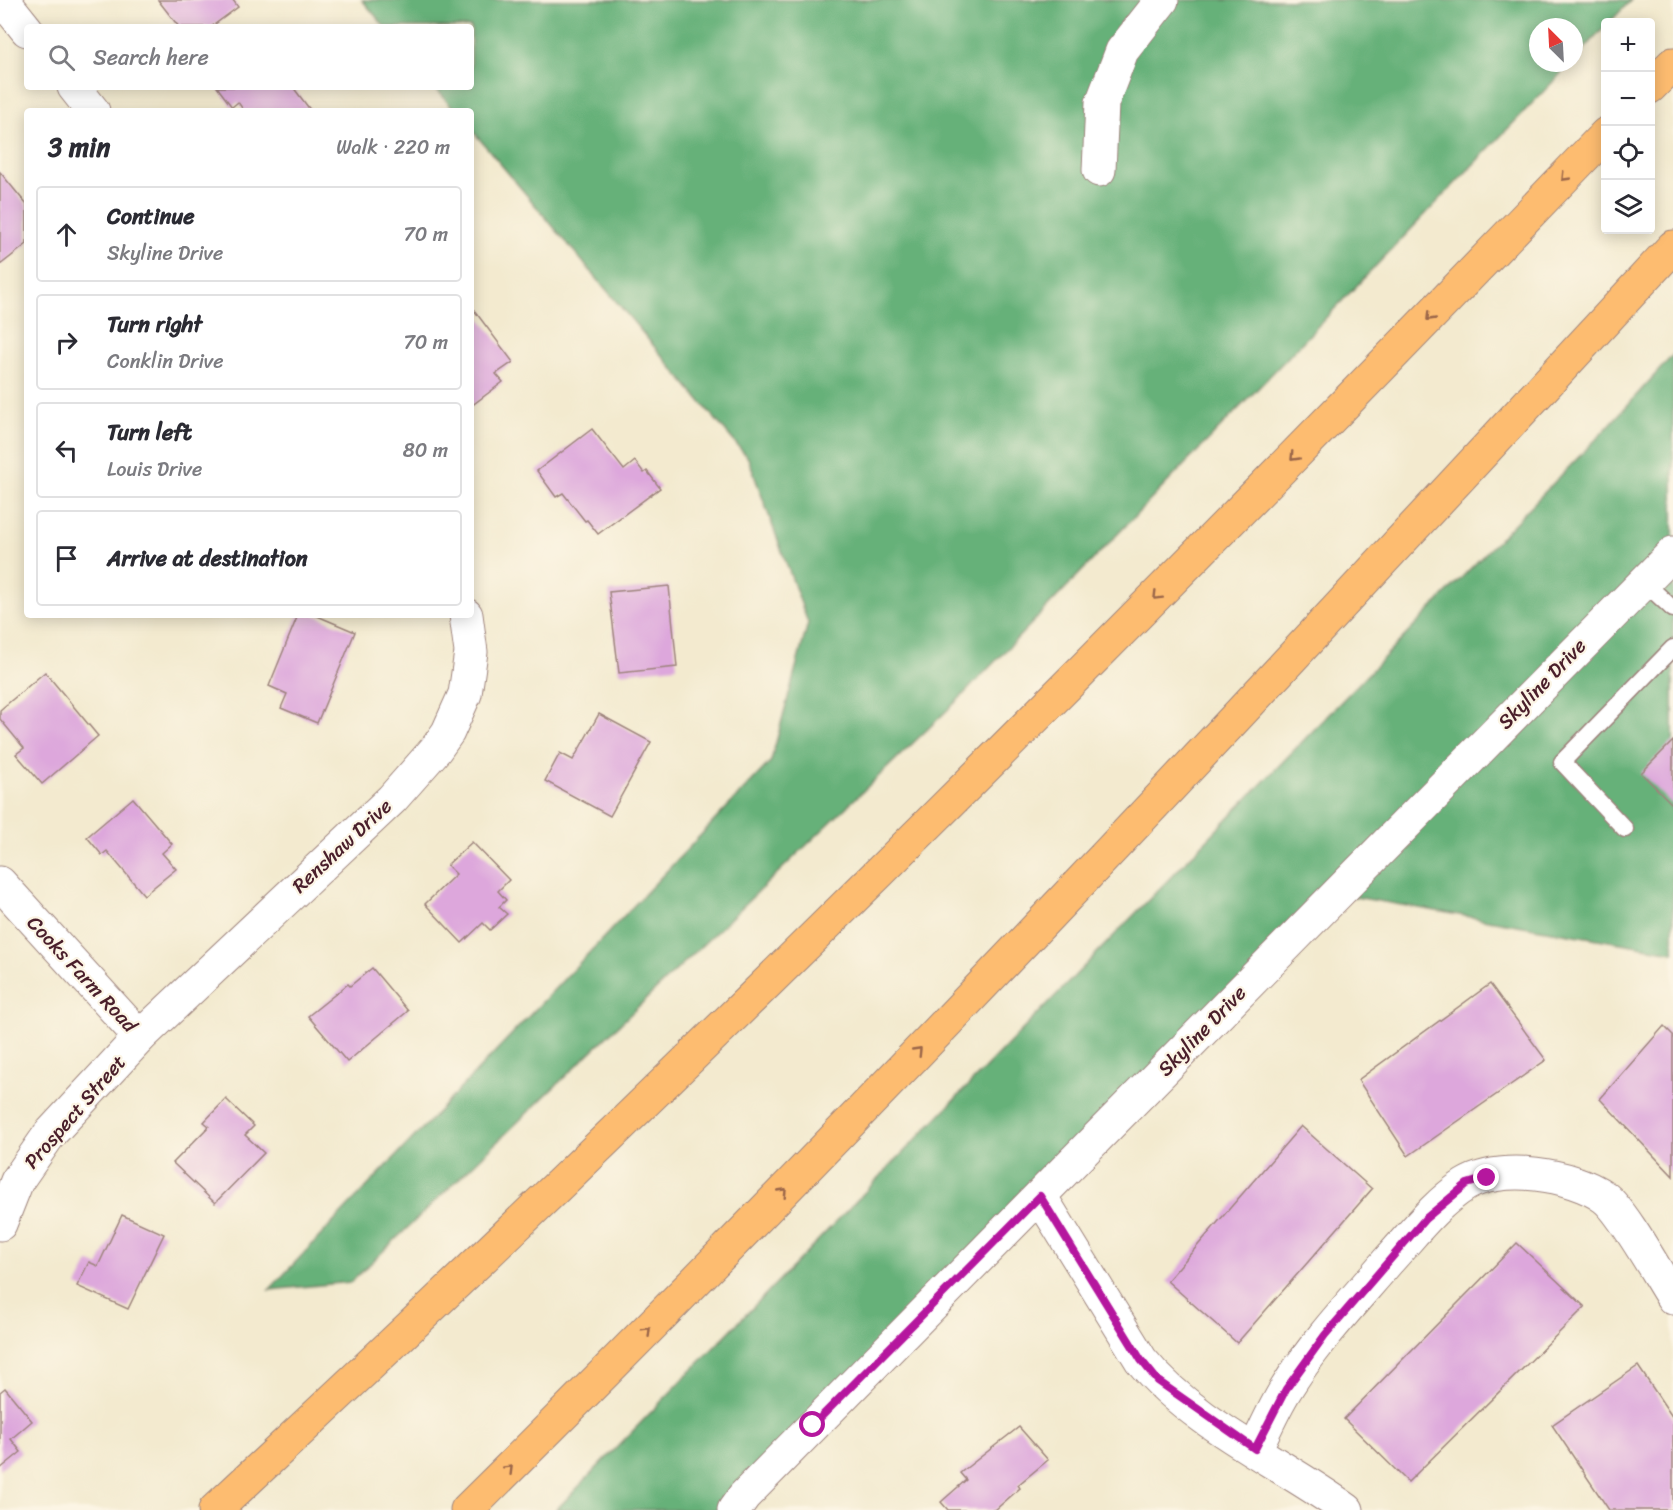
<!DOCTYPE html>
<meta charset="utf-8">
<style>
:root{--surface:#fff;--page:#f2f2f3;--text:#2b2b33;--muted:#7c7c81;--line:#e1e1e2}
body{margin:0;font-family:Sriracha,sans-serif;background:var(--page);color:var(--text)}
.controls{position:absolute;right:18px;top:18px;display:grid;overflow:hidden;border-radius:6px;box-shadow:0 3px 15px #0003}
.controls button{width:54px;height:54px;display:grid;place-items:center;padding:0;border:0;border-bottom:2px solid var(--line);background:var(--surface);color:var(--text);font:30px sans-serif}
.compass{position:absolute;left:1529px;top:18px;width:54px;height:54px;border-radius:50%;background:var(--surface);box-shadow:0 3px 15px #0003;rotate:336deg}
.stop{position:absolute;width:18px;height:18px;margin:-14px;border:4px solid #b5179e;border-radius:50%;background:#fff}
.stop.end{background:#b5179e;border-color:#fff;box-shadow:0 2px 6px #0008}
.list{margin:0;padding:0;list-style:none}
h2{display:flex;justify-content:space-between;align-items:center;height:78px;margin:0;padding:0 24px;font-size:26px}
h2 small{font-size:20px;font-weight:400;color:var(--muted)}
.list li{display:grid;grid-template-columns:39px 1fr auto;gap:18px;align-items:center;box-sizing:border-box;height:96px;margin:0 12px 12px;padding:0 12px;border:2px solid var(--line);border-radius:6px}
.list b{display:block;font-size:22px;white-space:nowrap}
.list p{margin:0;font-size:20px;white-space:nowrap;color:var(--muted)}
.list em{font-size:20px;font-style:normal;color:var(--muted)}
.icon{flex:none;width:33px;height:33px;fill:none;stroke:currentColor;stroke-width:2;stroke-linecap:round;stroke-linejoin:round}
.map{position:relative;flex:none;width:1673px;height:1510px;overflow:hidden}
.search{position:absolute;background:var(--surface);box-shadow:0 3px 15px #0003;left:24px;top:24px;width:450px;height:66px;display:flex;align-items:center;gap:15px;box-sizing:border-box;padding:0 21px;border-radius:6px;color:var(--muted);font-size:22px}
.panel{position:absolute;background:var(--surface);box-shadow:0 3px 15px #0003;left:24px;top:108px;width:450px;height:510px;border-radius:6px}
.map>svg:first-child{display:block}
</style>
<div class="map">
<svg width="1673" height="1510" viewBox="0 0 1673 1510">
<rect width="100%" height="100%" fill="#fcf5e5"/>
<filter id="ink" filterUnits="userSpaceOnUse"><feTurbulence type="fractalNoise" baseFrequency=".0167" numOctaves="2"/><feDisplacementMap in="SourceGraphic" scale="12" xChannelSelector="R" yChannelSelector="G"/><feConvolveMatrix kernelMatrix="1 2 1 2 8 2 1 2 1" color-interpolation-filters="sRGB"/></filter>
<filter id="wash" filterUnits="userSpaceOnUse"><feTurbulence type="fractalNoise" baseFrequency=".008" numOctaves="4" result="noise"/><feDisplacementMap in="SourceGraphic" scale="24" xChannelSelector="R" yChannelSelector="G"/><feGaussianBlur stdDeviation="1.35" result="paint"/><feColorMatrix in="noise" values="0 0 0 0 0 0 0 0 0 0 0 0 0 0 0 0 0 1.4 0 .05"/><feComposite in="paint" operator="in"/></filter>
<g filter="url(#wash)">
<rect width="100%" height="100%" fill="#f3eacf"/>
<g fill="#66b179" stroke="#586852" stroke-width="1.5">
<polygon points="362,0 1631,0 1610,22 1606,22 1605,27 1574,60 1574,27 1538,27 1538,63 1571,63 959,699 351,1282 269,1290 771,761 808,623 748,458 471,129 471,111 455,111 435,87 471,87 471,27 385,27"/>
<polygon points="1673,355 1673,952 1338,894 728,1510 556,1510 1604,431"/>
</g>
<g id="blocks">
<g fill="#dda7dc">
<polygon points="158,0 233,0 238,7 211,27 179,27"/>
<polygon points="217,87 293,87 311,111 244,111 238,102 232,107"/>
<polygon points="0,172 27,205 27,244 0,265"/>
<polygon points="471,306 513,362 496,374 503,382 471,406"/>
<polygon points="592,429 624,470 635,461 644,473 647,471 660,488 598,534 587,520 585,521 563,493 556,497 537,471"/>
<polygon points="669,586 677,667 619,673 609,592"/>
<polygon points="298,615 315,615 355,632 317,723 281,708 287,694 269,686"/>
<polygon points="45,672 98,736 42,784 16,754 24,748 0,719 0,710"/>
<polygon points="599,714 651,742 610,816 545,781 560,753 573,760"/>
<polygon points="1673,741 1673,805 1641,773"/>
<polygon points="133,798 172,844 162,853 176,869 144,895 107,851 102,855 87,837"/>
<polygon points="472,842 509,880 498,891 506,900 499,907 507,914 490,930 483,923 462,943 425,904 456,874 447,865"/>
<polygon points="372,968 408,1011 347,1062 308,1016 348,984 350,986"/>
<polygon points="1490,984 1546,1060 1408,1156 1358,1080"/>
<polygon points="1664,1026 1673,1035 1673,1176 1600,1099"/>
<polygon points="226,1099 254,1126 245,1135 264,1153 215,1203 173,1163 209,1126 204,1122"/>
<polygon points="1301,1126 1372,1189 1237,1343 1167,1281"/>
<polygon points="122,1215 164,1234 128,1309 77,1286 89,1262 98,1266"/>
<polygon points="1517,1243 1585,1307 1408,1482 1344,1419"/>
<polygon points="1638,1366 1673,1418 1673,1510 1609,1510 1552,1425"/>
<polygon points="5,1388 32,1421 11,1439 21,1452 0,1469 0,1392"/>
<polygon points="1019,1427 1048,1460 1018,1485 1020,1488 995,1510 948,1510 941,1502 966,1480 960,1473"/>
</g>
</g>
</g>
<g filter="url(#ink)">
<use href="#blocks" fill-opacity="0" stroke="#9e847d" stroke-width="1.5"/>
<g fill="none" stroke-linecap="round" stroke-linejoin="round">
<defs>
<g id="service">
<polyline points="1644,582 1673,609"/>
<polyline points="1625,829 1562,762 1673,648"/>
</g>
<g id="minor">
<polyline points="3,0 27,30"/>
<polyline points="74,87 93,111"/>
<polyline points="1099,170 1102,103 1122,51 1162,0"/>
<polyline points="0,883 140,1037"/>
<path d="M 1040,1196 L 1141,1360 C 1193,1424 1281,1462 1347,1510"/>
<polyline points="0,1224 17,1181 49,1135 140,1037 392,799 436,749 448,732 465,694 471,652 466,615"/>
<path d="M 1255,1450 C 1265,1429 1274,1408 1286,1389 C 1314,1343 1353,1302 1388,1261 C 1412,1235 1435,1204 1465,1185 C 1501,1163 1572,1174 1604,1197 C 1623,1211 1658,1275 1673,1298"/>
<polyline points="734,1510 744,1496 1673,553"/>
</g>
<g id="motorway">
<polyline points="1650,87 1673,64"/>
<path d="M 215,1510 C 693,1066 1154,605 1606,134"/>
<path d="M 467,1510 C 881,1101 1278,675 1673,247"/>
</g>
</defs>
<use href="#service" stroke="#9e847d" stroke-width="19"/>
<use href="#minor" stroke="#9e847d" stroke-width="35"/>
<use href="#motorway" stroke="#9e847d" stroke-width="35"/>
<use href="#service" stroke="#fff" stroke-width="16"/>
<use href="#minor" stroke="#fff" stroke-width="33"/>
<use href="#motorway" stroke="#fdbc70" stroke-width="33"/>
</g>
<defs><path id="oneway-chevron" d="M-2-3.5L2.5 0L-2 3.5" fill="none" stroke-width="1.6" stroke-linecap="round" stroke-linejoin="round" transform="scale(1.5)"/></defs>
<g stroke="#9b664a">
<use href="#oneway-chevron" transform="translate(1565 177) rotate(134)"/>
<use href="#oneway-chevron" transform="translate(1430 317) rotate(134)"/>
<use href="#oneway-chevron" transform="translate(1294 457) rotate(134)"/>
<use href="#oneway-chevron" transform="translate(1157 596) rotate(135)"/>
<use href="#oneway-chevron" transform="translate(918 1051) rotate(-46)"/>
<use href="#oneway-chevron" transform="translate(783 1192) rotate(-46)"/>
<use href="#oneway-chevron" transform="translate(647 1331) rotate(-45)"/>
<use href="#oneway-chevron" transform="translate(509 1469) rotate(-45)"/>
</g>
</g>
<g fill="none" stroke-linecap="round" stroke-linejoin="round" filter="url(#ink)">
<polyline stroke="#b5179e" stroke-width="8" points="813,1425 1040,1196 1141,1360 1158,1381 1255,1449 1286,1389 1325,1335 1425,1219 1467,1184 1487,1178"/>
</g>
<g text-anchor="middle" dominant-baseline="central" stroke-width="4.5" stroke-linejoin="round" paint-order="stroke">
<g font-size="20" fill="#4a1f2b" stroke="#fcf5e5">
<text transform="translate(1542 684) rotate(-46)">Skyline Drive</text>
<text transform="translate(342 846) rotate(-43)">Renshaw Drive</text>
<text transform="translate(82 974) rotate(47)">Cooks Farm Road</text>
<text transform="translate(1202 1031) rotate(-46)">Skyline Drive</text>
<text transform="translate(75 1112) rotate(-49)">Prospect Street</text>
</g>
</g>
</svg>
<div class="controls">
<button>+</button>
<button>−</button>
<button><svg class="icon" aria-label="locate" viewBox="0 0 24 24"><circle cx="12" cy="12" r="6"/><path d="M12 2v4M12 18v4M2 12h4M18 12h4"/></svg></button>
<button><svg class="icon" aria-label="layers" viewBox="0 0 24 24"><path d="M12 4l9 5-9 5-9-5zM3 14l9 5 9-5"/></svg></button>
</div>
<svg class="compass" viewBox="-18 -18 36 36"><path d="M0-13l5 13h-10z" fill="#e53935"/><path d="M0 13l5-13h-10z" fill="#7c7c81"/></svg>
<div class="stop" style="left:813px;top:1425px"></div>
<div class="stop end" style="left:1487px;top:1178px"></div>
<div class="search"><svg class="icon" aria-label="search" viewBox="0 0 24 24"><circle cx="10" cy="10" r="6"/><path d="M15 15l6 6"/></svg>Search here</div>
<section class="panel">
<h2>3 min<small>Walk · 220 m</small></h2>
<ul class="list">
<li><svg class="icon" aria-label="ahead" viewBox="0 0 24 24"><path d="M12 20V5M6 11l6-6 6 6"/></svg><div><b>Continue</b><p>Skyline Drive</p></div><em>70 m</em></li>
<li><svg class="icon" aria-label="right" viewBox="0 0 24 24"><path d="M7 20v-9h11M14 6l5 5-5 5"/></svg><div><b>Turn right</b><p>Conklin Drive</p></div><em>70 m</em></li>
<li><svg class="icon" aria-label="left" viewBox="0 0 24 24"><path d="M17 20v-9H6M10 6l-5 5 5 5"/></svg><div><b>Turn left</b><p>Louis Drive</p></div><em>80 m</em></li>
<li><svg class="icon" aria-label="arrive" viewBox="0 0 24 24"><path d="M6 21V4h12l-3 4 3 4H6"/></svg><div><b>Arrive at destination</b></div></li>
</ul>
</section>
</div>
